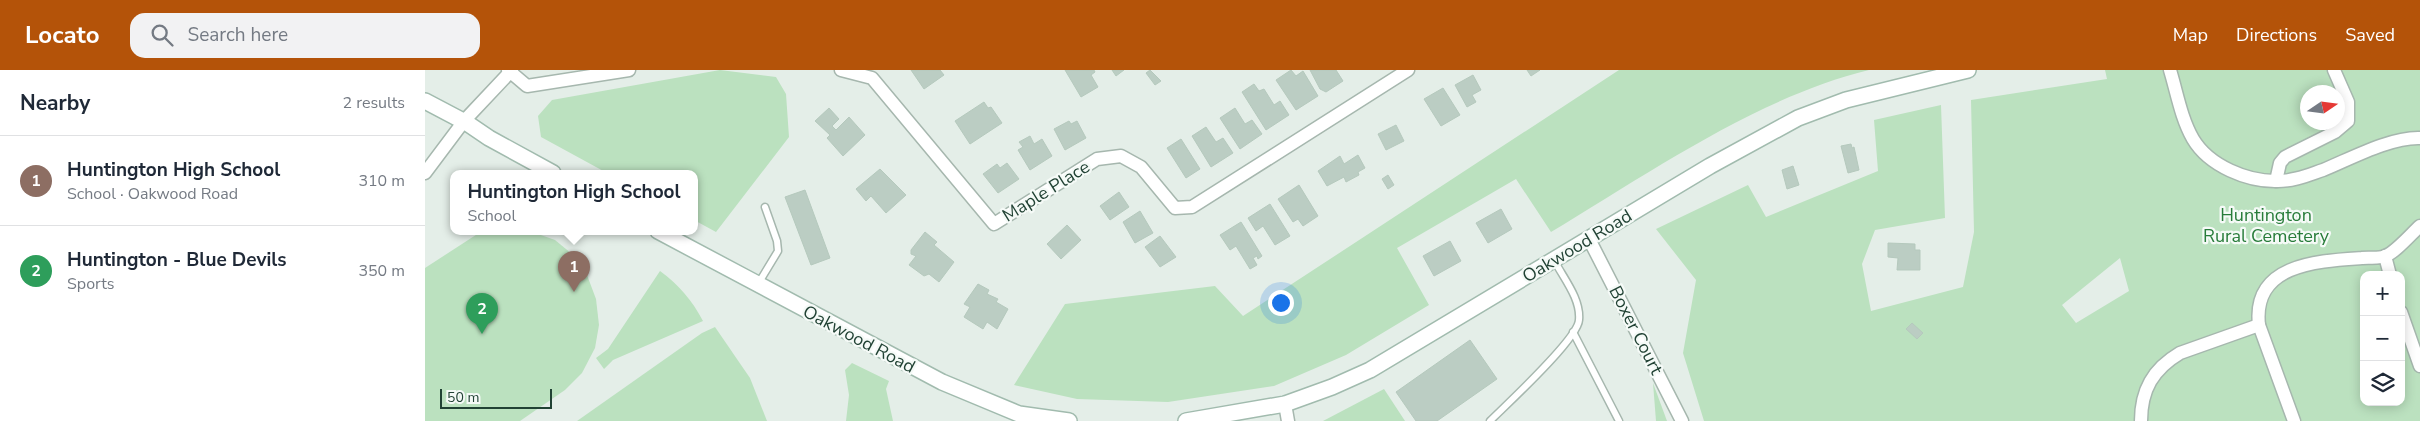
<!DOCTYPE html>
<meta charset="utf-8">
<style>
:root{--surface:#fff;--page:#f2f2f3;--text:#1f2937;--muted:#747a83;--line:#e0e1e3;--accent:#b45309}
body{margin:0;font-family:"Nunito Sans",sans-serif;background:var(--page);color:var(--text)}
.controls{position:absolute;right:15px;bottom:15px;display:grid;overflow:hidden;border-radius:10px;box-shadow:0 2px 12px #0003}
.controls button{width:45px;height:45px;display:grid;place-items:center;padding:0;border:0;border-bottom:1px solid var(--line);background:var(--surface);color:var(--text);font:25px sans-serif}
.compass{position:absolute;left:1875px;top:15px;width:45px;height:45px;border-radius:50%;background:var(--surface);box-shadow:0 2px 12px #0003;rotate:77deg}
.scale{position:absolute;left:15px;bottom:12px;width:112px;box-sizing:border-box;padding-left:5px;border:2px solid #214234;border-top:0;font-size:14px;line-height:18px;white-space:nowrap;color:#214234;-webkit-text-stroke:4px #f5faf7;paint-order:stroke}
.you{position:absolute;left:855px;top:232px;width:18px;height:18px;margin:-12px;border:4px solid #fff;border-radius:50%;background:#1a73e8;box-shadow:0 0 0 8px #1a73e833}
.badge{display:grid;place-items:center;width:32px;height:32px;border-radius:50%;background:var(--accent);color:#fff;font-size:16px;font-weight:700}
.pin{position:absolute;translate:-50% -41px;filter:drop-shadow(0 1px 2px #0008)}
.pin::after{content:'';position:absolute;top:26px;width:18px;height:15px;background:inherit;clip-path:polygon(0 0,100% 0,50% 100%)}
.popup{position:absolute;left:25px;top:100px;width:248px;height:65px;box-sizing:border-box;display:grid;place-content:center;border-radius:10px;background:var(--surface);filter:drop-shadow(0 1px 4px #0005);font-size:16px;white-space:nowrap;color:var(--muted)}
.popup b{font-size:19px;color:var(--text)}
.popup::after{content:'';position:absolute;left:50%;top:100%;margin-left:-10px;border:10px solid transparent;border-top-color:var(--surface)}
.list{margin:0;padding:0;list-style:none}
h2{display:flex;justify-content:space-between;align-items:center;height:65px;margin:0;padding:0 20px;font-size:21px}
h2 small{font-size:16px;font-weight:400;color:var(--muted)}
.list li{display:grid;grid-template-columns:32px 1fr auto;gap:15px;align-items:center;box-sizing:border-box;height:90px;padding:0 20px;border-top:1px solid var(--line)}
.list b{display:block;font-size:19px;white-space:nowrap}
.list p{margin:0;font-size:16px;white-space:nowrap;color:var(--muted)}
.list em{font-size:16px;font-style:normal;color:var(--muted)}
.icon{flex:none;width:28px;height:28px;fill:none;stroke:currentColor;stroke-width:2;stroke-linecap:round;stroke-linejoin:round}
.map{position:relative;flex:none;width:1995px;height:351px;overflow:hidden}
header{display:flex;align-items:center;gap:30px;box-sizing:border-box;height:70px;padding:0 25px;background:var(--accent);color:#fff}
header strong{font-size:24px}
nav{display:flex;gap:28px;margin-inline-start:auto;font-size:18px}
.search{width:350px;height:45px;background:var(--page);display:flex;align-items:center;gap:12px;box-sizing:border-box;padding:0 18px;border-radius:15px;color:var(--muted);font-size:19px}
main{display:flex}
aside{flex:1;background:var(--surface)}
.map>svg:first-child{display:block}
</style>
<header>
<strong>Locato</strong>
<div class="search"><svg class="icon" aria-label="search" viewBox="0 0 24 24"><circle cx="10" cy="10" r="6"/><path d="M15 15l6 6"/></svg>Search here</div>
<nav><a>Map</a><a>Directions</a><a>Saved</a></nav>
</header>
<main>
<aside>
<h2>Nearby<small>2 results</small></h2>
<ul class="list">
<li><span class="badge" style="background:#8d6e63">1</span><div><b>Huntington High School</b><p>School · Oakwood Road</p></div><em>310 m</em></li>
<li><span class="badge" style="background:#2e9e5b">2</span><div><b>Huntington - Blue Devils</b><p>Sports</p></div><em>350 m</em></li>
</ul>
</aside>
<div class="map">
<svg width="1995" height="351" viewBox="0 0 1995 351">
<rect width="100%" height="100%" fill="#e4eee8"/>
<g fill="#bbe1bf" fill-rule="evenodd">
<polygon points="295,0 351,7 361,24 364,67 291,162 269,150 269,103 182,103 116,67 113,46 127,30"/>
<path d="M 1194,0 L 1444,0 C 1333,27 1224,103 1126,162 L 1091,109 L 972,178 L 1004,235 L 921,285 L 849,316 L 743,332 L 652,329 L 589,315 L 640,234 L 790,216 L 818,246 Z"/>
<path d="M 1680,0 L 1995,0 L 1995,351 L 1279,351 L 1258,283 L 1271,210 L 1231,159 L 1323,115 L 1341,147 L 1453,101 L 1449,50 L 1516,35 L 1520,148 L 1450,160 L 1437,194 L 1446,241 L 1538,217 L 1549,162 L 1546,30 L 1682,9 ZM 1882,22 L 1912,22 L 1912,52 L 1882,52 ZM 1695,188 L 1704,221 L 1651,253 L 1637,235 ZM 1939,205 L 1976,205 L 1976,332 L 1939,332 Z"/>
<polygon points="57,161 93,161 113,164 130,170 147,184 162,205 171,229 174,255 170,278 157,303 140,320 95,351 0,351 0,198"/>
<path d="M 235,201 C 254,215 267,230 278,251 L 188,290 L 179,299 L 171,288 L 183,279 Z"/>
<polygon points="290,257 325,308 342,351 152,351 277,263"/>
<polygon points="427,293 464,311 461,319 468,351 421,351 424,325 420,300"/>
<polygon points="1228,313 1242,351 1231,351"/>
<polygon points="959,319 980,351 898,351"/>
</g>
<g fill="#bbcdc3" stroke="#b5c9bd">
<polygon points="486,0 515,0 519,5 499,19"/>
<polygon points="640,0 669,0 670,2 666,5 673,17 656,27"/>
<polygon points="687,0 699,0 691,6"/>
<polygon points="725,0 736,11 730,15 721,3"/>
<polygon points="866,0 871,6 878,1 893,26 871,40 851,10"/>
<polygon points="885,0 911,0 918,11 901,22 895,19"/>
<polygon points="1102,0 1115,0 1106,6"/>
<polygon points="1048,5 1056,20 1047,25 1051,32 1042,37 1030,15"/>
<polygon points="829,14 834,21 839,19 849,35 855,31 864,45 841,60 817,22"/>
<polygon points="1018,18 1035,45 1016,56 999,29"/>
<polygon points="559,32 563,38 566,37 577,53 545,74 530,51"/>
<polygon points="404,38 414,49 407,56 411,60 424,47 440,65 418,86 402,68 405,65 390,51"/>
<polygon points="810,38 820,54 827,50 837,64 815,79 795,48"/>
<polygon points="644,51 646,54 652,51 661,68 640,80 629,59"/>
<polygon points="971,55 979,71 961,80 953,64"/>
<polygon points="781,57 791,72 798,68 808,83 786,97 767,66"/>
<polygon points="605,66 609,74 617,69 627,86 605,100 593,80 598,77 594,72"/>
<polygon points="756,69 775,99 761,108 742,78"/>
<polygon points="1426,74 1427,78 1429,77 1434,100 1423,103 1416,76"/>
<polygon points="933,85 940,98 933,102 934,105 921,112 919,107 902,116 893,101 915,86 919,94"/>
<polygon points="582,93 594,109 573,123 558,104 572,94 575,98"/>
<polygon points="1368,96 1374,115 1362,119 1357,100"/>
<polygon points="455,99 481,125 461,143 446,126 441,131 431,119"/>
<polygon points="963,105 969,115 963,119 957,109"/>
<polygon points="874,115 893,146 878,156 873,149 868,152 853,129"/>
<polygon points="380,120 405,188 386,195 360,127"/>
<polygon points="694,122 704,137 685,150 675,136"/>
<polygon points="845,134 865,166 850,175 838,156 831,161 823,148"/>
<polygon points="1076,139 1087,159 1063,173 1051,153"/>
<polygon points="715,141 728,163 710,173 698,152"/>
<polygon points="816,152 837,186 833,189 832,186 828,188 832,195 825,199 811,176 805,180 795,165"/>
<polygon points="642,155 656,170 636,189 622,174"/>
<polygon points="500,162 512,172 509,175 529,192 514,212 504,204 499,206 484,195 491,186 486,184 486,180"/>
<polygon points="735,166 751,187 735,197 720,177"/>
<polygon points="1025,171 1036,191 1009,206 998,186"/>
<polygon points="1463,173 1490,174 1490,180 1495,180 1495,200 1472,200 1473,188 1463,187"/>
<polygon points="553,214 564,220 562,224 573,229 571,232 583,239 572,259 562,252 558,259 539,247 545,237 539,234"/>
<polygon points="1487,253 1498,263 1492,269 1481,259"/>
<polygon points="1045,270 1072,309 1012,351 991,351 971,322"/>
</g>
<g fill="none" stroke-linecap="round" stroke-linejoin="round">
<defs>
<g id="service">
<polyline points="333,214 353,181 352,171 340,137"/>
<polyline points="1148,262 1194,351"/>
<path d="M 1065,351 C 1081,335 1153,269 1154,250 C 1156,229 1139,209 1129,190"/>
</g>
<g id="minor">
<polyline points="83,0 102,16 204,0"/>
<polyline points="416,0 447,8 569,154 672,89 696,86 716,97 750,138 767,137 983,0"/>
<path d="M 1745,0 C 1752,23 1756,48 1768,69 C 1784,96 1823,112 1853,111 C 1869,111 1883,105 1898,100 C 1925,89 1965,67 1995,68"/>
<polyline points="0,103 39,51 87,0"/>
<polyline points="1851,111 1855,93 1860,87 1910,62 1923,51 1923,32 1909,0"/>
<polyline points="1164,169 1257,351"/>
<polyline points="1960,186 1965,205"/>
<polyline points="1976,242 1995,296"/>
<polyline points="860,334 863,351"/>
<path d="M 1716,351 C 1716,320 1728,299 1755,283 L 1834,255"/>
<path d="M 1869,351 L 1834,255 C 1827,194 1892,191 1937,188 C 1944,187 1954,189 1960,186 C 1970,183 1987,163 1995,156"/>
</g>
<g id="secondary">
<polyline points="0,31 38,51"/>
<polyline points="39,51 64,68 128,103"/>
<polyline points="233,161 517,312 594,344 644,351"/>
<polyline points="761,351 860,334 907,317 945,300 1285,96 1373,48 1421,30 1543,0"/>
</g>
</defs>
<use href="#service" stroke="#a6b7ae" stroke-width="9"/>
<use href="#minor" stroke="#a6b7ae" stroke-width="15"/>
<use href="#secondary" stroke="#a1bbae" stroke-width="18"/>
<use href="#service" stroke="#fff" stroke-width="6"/>
<use href="#minor" stroke="#fff" stroke-width="12"/>
<use href="#secondary" stroke="#fff" stroke-width="15"/>
</g>
<g text-anchor="middle" dominant-baseline="central" stroke-width="4.5" stroke-linejoin="round" paint-order="stroke">
<g font-size="18" fill="#214234" stroke="#f5faf7">
<text transform="translate(621 121) rotate(-32)">Maple Place</text>
<text transform="translate(1152 176) rotate(-31)">Oakwood Road</text>
<text transform="translate(1211 260) rotate(63)">Boxer Court</text>
<text transform="translate(434 269) rotate(28)">Oakwood Road</text>
</g>
<g font-size="18" fill="#287c3a" stroke="#f5faf7">
<text x="1841" y="145">Huntington<tspan x="1841" dy="21">Rural Cemetery</tspan></text>
</g>
</g>
</svg>
<div class="controls">
<button>+</button>
<button>−</button>
<button><svg class="icon" aria-label="layers" viewBox="0 0 24 24"><path d="M12 4l9 5-9 5-9-5zM3 14l9 5 9-5"/></svg></button>
</div>
<svg class="compass" viewBox="-18 -18 36 36"><path d="M0-13l5 13h-10z" fill="#e53935"/><path d="M0 13l5-13h-10z" fill="#747a83"/></svg>
<div class="scale">50 m</div>
<div class="you"></div>
<div class="pin badge" style="left:149px;top:222px;background:#8d6e63">1</div>
<div class="popup"><b>Huntington High School</b>School</div>
<div class="pin badge" style="left:57px;top:264px;background:#2e9e5b">2</div>
</div>
</main>
